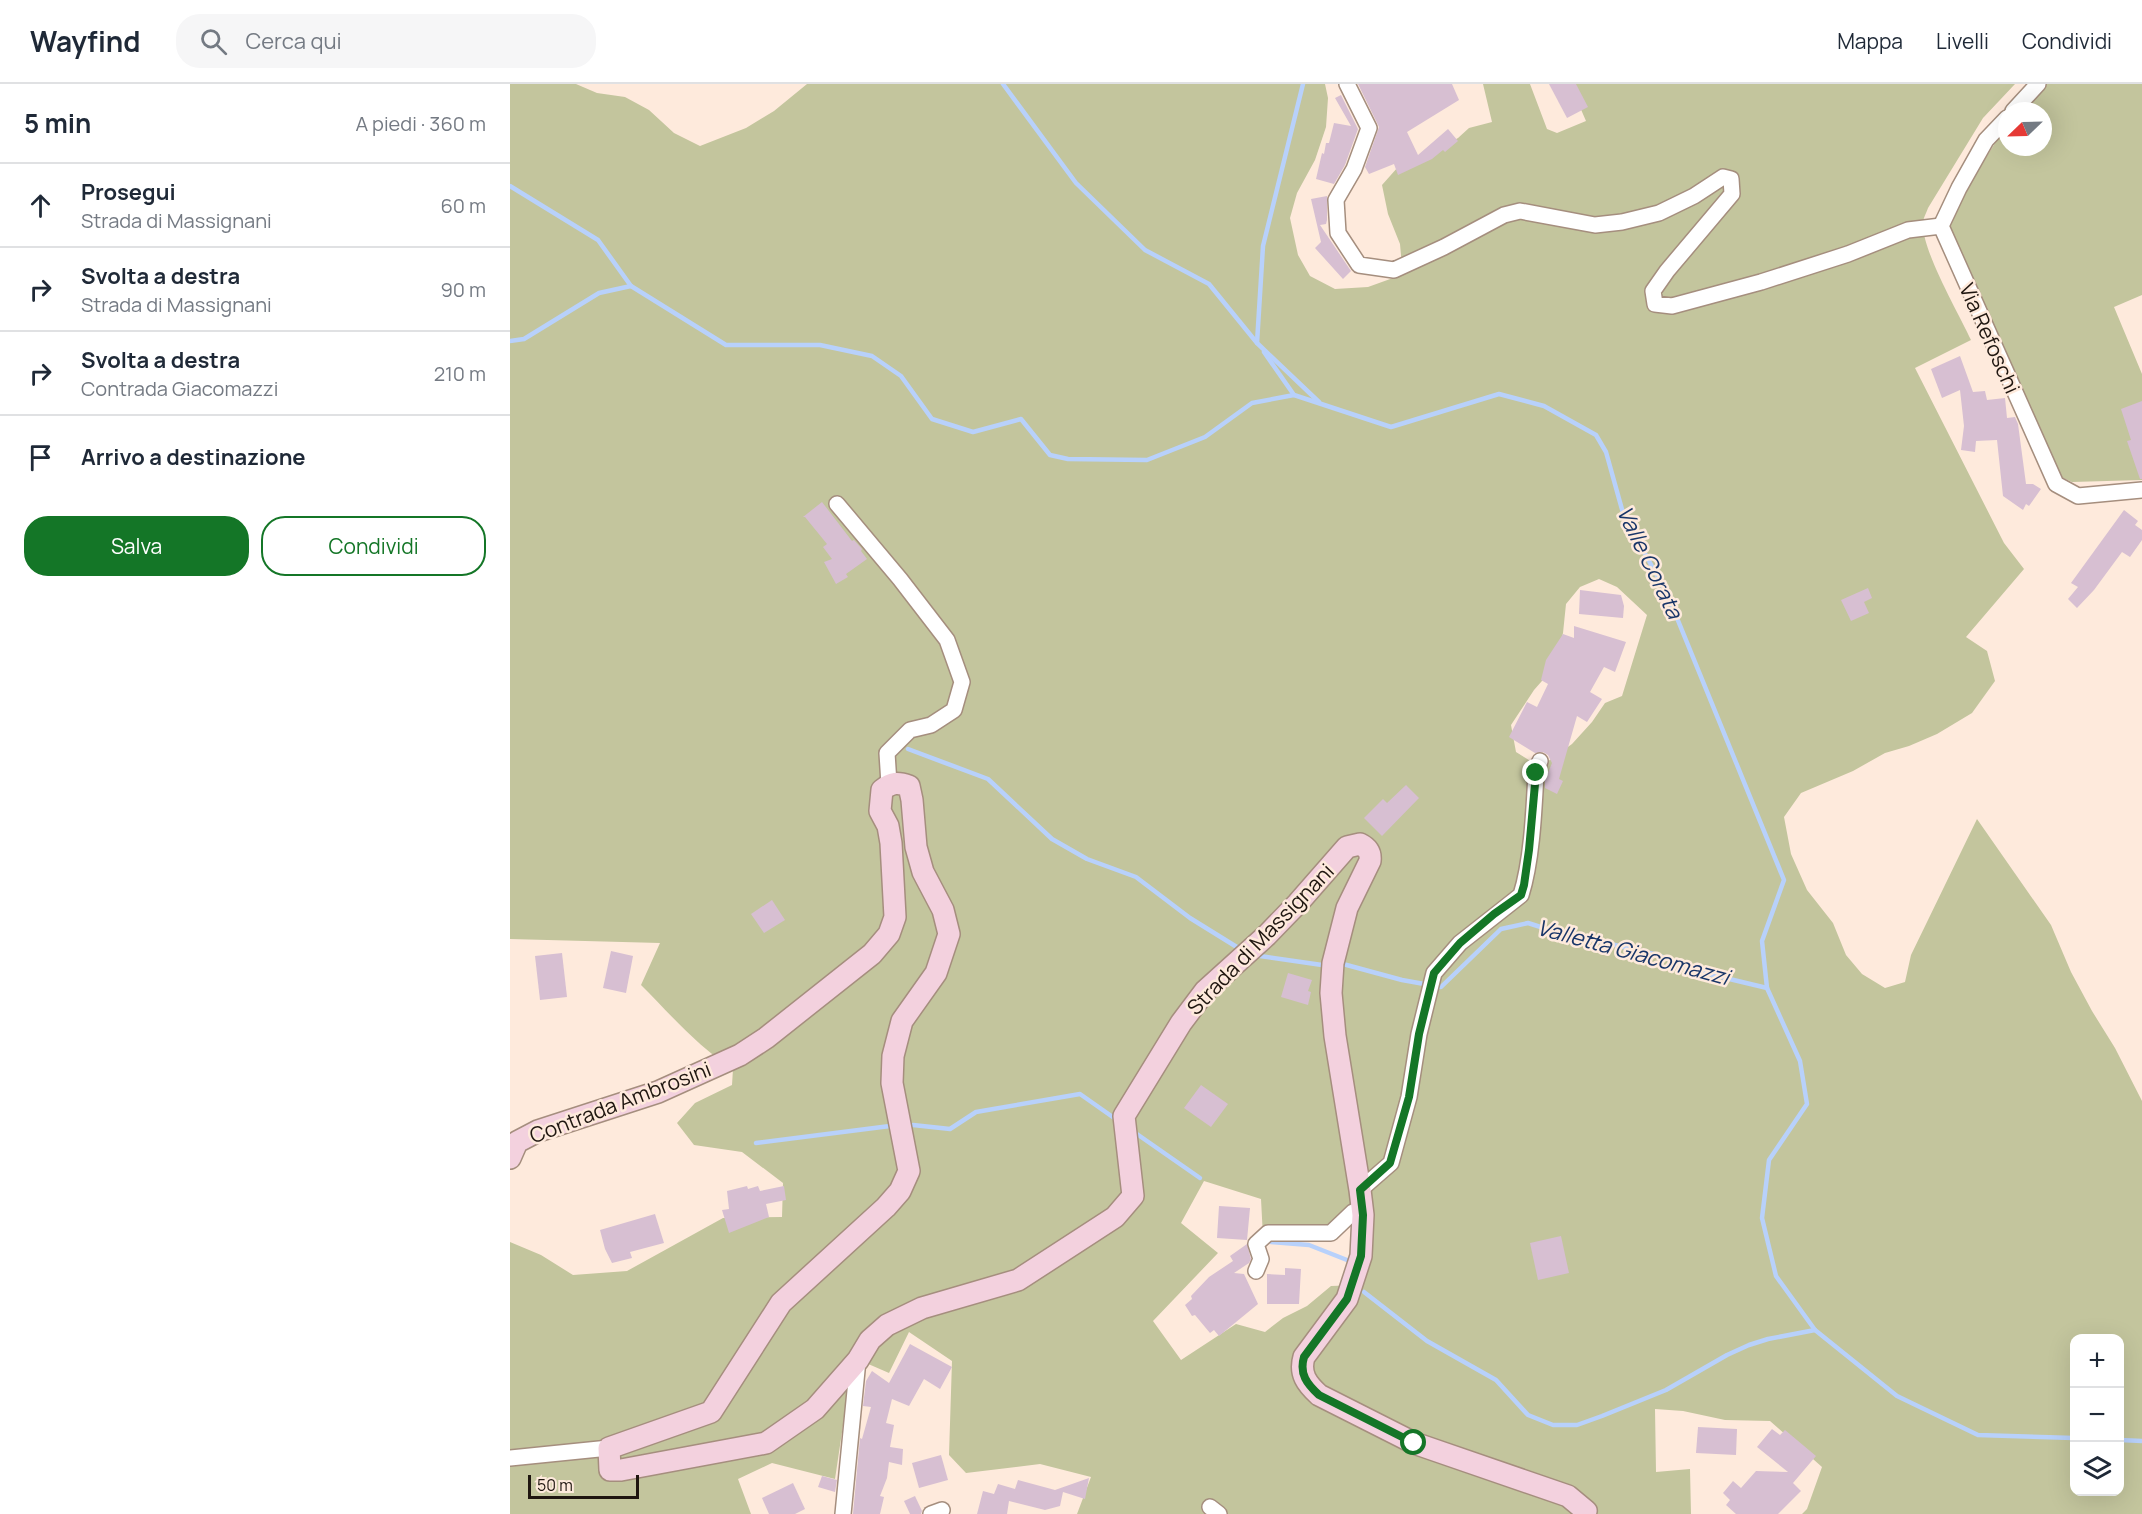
<!DOCTYPE html>
<html lang="it">
<meta charset="utf-8">
<style>
:root{--surface:#fff;--page:#f6f6f7;--text:#1f2937;--muted:#747a83;--line:#e0e1e3;--accent:#147627}
body{margin:0;font-family:Manrope,sans-serif;background:var(--page);color:var(--text)}
.controls{position:absolute;right:18px;bottom:18px;display:grid;overflow:hidden;border-radius:12px;box-shadow:0 6px 24px #0002}
.controls button{width:54px;height:54px;display:grid;place-items:center;padding:0;border:0;border-bottom:2px solid var(--line);background:var(--surface);color:var(--text);font:30px sans-serif}
.compass{position:absolute;left:1488px;top:18px;width:54px;height:54px;border-radius:50%;background:var(--surface);box-shadow:0 6px 24px #0002;rotate:247deg}
.scale{position:absolute;left:18px;bottom:15px;width:111px;box-sizing:border-box;padding-left:6px;border:3px solid #1f1610;border-top:0;font-size:16px;line-height:21px;white-space:nowrap;color:#1f1610;-webkit-text-stroke:4px #feeadc;paint-order:stroke}
.stop{position:absolute;width:18px;height:18px;margin:-14px;border:4px solid #147627;border-radius:50%;background:#fff}
.stop.end{background:#147627;border-color:#fff;box-shadow:0 2px 6px #0008}
.list{margin:0;padding:0;list-style:none}
h2{display:flex;justify-content:space-between;align-items:center;height:78px;margin:0;padding:0 24px;font-size:26px}
h2 small{font-size:20px;font-weight:400;color:var(--muted)}
.list li{display:grid;grid-template-columns:39px 1fr auto;gap:18px;align-items:center;box-sizing:border-box;height:84px;padding:0 24px;border-top:2px solid var(--line)}
.list b{display:block;font-size:22px;white-space:nowrap}
.list p{margin:0;font-size:20px;white-space:nowrap;color:var(--muted)}
.list em{font-size:20px;font-style:normal;color:var(--muted)}
.actions{display:flex;gap:12px;padding:18px 24px}
.actions a{flex:1;padding:14px 0;border:2px solid var(--accent);border-radius:24px;text-align:center;font-size:21px;color:var(--accent)}
.actions .main{background:var(--accent);color:#fff}
.icon{flex:none;width:33px;height:33px;fill:none;stroke:currentColor;stroke-width:2;stroke-linecap:round;stroke-linejoin:round}
.map{position:relative;flex:none;width:1632px;height:1430px;overflow:hidden}
header{display:flex;align-items:center;gap:36px;box-sizing:border-box;height:84px;padding:0 30px;background:var(--surface);border-bottom:2px solid var(--line)}
header strong{font-size:28px}
nav{display:flex;gap:33px;margin-inline-start:auto;font-size:21px}
.search{width:420px;height:54px;background:var(--page);display:flex;align-items:center;gap:15px;box-sizing:border-box;padding:0 21px;border-radius:24px;color:var(--muted);font-size:22px}
main{display:flex}
aside{flex:1;background:var(--surface)}
.map>svg:first-child{display:block}
</style>
<header>
<strong>Wayfind</strong>
<div class="search"><svg class="icon" aria-label="search" viewBox="0 0 24 24"><circle cx="10" cy="10" r="6"/><path d="M15 15l6 6"/></svg>Cerca qui</div>
<nav><a>Mappa</a><a>Livelli</a><a>Condividi</a></nav>
</header>
<main>
<aside>
<h2>5 min<small>A piedi · 360 m</small></h2>
<ul class="list">
<li><svg class="icon" aria-label="ahead" viewBox="0 0 24 24"><path d="M12 20V5M6 11l6-6 6 6"/></svg><div><b>Prosegui</b><p>Strada di Massignani</p></div><em>60 m</em></li>
<li><svg class="icon" aria-label="right" viewBox="0 0 24 24"><path d="M7 20v-9h11M14 6l5 5-5 5"/></svg><div><b>Svolta a destra</b><p>Strada di Massignani</p></div><em>90 m</em></li>
<li><svg class="icon" aria-label="right" viewBox="0 0 24 24"><path d="M7 20v-9h11M14 6l5 5-5 5"/></svg><div><b>Svolta a destra</b><p>Contrada Giacomazzi</p></div><em>210 m</em></li>
<li><svg class="icon" aria-label="arrive" viewBox="0 0 24 24"><path d="M6 21V4h12l-3 4 3 4H6"/></svg><div><b>Arrivo a destinazione</b></div></li>
</ul>
<div class="actions"><a class="main">Salva</a><a>Condividi</a></div>
</aside>
<div class="map">
<svg width="1632" height="1430" viewBox="0 0 1632 1430">
<rect width="100%" height="100%" fill="#feeadc"/>
<g fill="#c3c59d" fill-rule="evenodd">
<path d="M 0,0 L 66,0 L 87,9 L 115,13 L 139,26 L 164,49 L 190,62 L 236,44 L 264,27 L 297,0 L 815,0 L 818,14 L 816,43 L 805,76 L 787,109 L 780,134 L 788,171 L 800,192 L 825,205 L 858,203 L 883,194 L 892,182 L 890,160 L 878,130 L 872,101 L 888,83 L 904,80 L 948,54 L 959,44 L 982,38 L 973,0 L 1020,0 L 1037,45 L 1047,49 L 1076,37 L 1060,0 L 1505,0 L 1473,34 L 1418,124 C 1416,130 1412,136 1413,142 C 1414,170 1448,228 1461,256 L 1405,284 L 1494,459 L 1514,485 L 1456,553 L 1477,567 L 1485,597 L 1462,629 L 1427,650 L 1399,662 L 1375,669 L 1343,687 L 1291,709 L 1274,733 L 1281,770 L 1297,806 L 1323,839 L 1336,871 L 1352,890 L 1375,904 L 1395,898 L 1401,871 L 1467,735 L 1541,841 L 1561,888 L 1582,927 L 1605,964 L 1632,1017 L 1632,1430 L 1292,1430 L 1297,1425 L 1312,1383 L 1260,1337 L 1215,1336 L 1173,1327 L 1145,1325 L 1146,1388 L 1180,1385 L 1181,1430 L 567,1430 L 581,1393 L 530,1380 L 456,1389 L 439,1371 L 442,1277 L 399,1248 L 379,1289 L 356,1279 L 339,1301 L 325,1395 L 262,1379 L 228,1395 L 241,1430 L 0,1430 L 0,1158 L 31,1171 L 63,1191 L 117,1187 L 213,1134 L 272,1133 L 273,1099 L 232,1068 L 184,1061 L 167,1039 L 185,1019 L 222,1001 L 223,985 C 188,963 160,930 131,901 L 150,859 L 0,855 ZM 1089,495 L 1107,503 L 1137,531 L 1112,612 L 1095,619 L 1082,638 L 1062,660 L 1030,683 L 1006,668 L 1001,641 L 1024,606 L 1046,581 L 1053,549 L 1056,520 L 1070,503 ZM 694,1097 L 751,1115 L 753,1153 L 811,1154 L 852,1134 L 848,1201 L 821,1202 L 797,1222 L 773,1234 L 755,1248 L 726,1240 L 671,1276 L 643,1237 L 708,1169 L 671,1139 ZM 1564,1254 L 1610,1254 L 1610,1408 L 1564,1408 Z"/>
<polygon points="1537,0 1632,0 1632,211 1604,223 1632,290 1632,396 1562,398 1549,392 1441,163 1438,134 1497,40 1497,63 1533,63 1533,27 1509,27"/>
</g>
<g fill="none" stroke-linecap="round" stroke-linejoin="round">
<g stroke="#b8d1fb" stroke-width="4.5">
<polyline points="493,0 566,99 635,166 699,200 747,259 809,318"/>
<polyline points="0,102 88,156 121,202"/>
<polyline points="0,257 14,255 89,209 121,202 216,261 310,261 362,272 391,292 422,335 463,348 511,335 540,371 558,375 637,376 695,353 742,319 784,311 881,343 989,310 1034,322 1086,351 1096,368 1113,429 1158,512 1274,796 1252,857 1257,904 1290,977 1297,1020 1259,1076 1252,1134 1266,1192 1305,1246 1387,1312 1468,1351 1564,1354"/>
<polyline points="747,259 753,162 793,0"/>
<polyline points="754,268 784,311"/>
<polyline points="398,665 478,695 542,755 577,775 626,793 680,834 730,865"/>
<polyline points="750,872 812,881"/>
<polyline points="833,880 892,896 931,903 991,845 1018,839 1040,846 1148,871 1186,887 1257,904"/>
<polyline points="403,1041 440,1045 466,1028 570,1010 607,1036"/>
<polyline points="624,1048 690,1094"/>
<polyline points="246,1059 380,1042"/>
<polyline points="761,1158 799,1161 837,1176"/>
<polyline points="854,1208 917,1257 986,1296 1018,1331 1043,1341 1067,1341 1092,1332 1156,1306 1217,1271 1239,1261 1258,1255 1305,1246"/>
<polyline points="1610,1356 1632,1357"/>
</g>
</g>
<g fill="#d7bfd2">
<polygon points="848,0 942,0 949,16 897,48 908,71 938,45 948,57 935,68 933,66 922,75 888,91 884,80 859,90 855,83 869,43"/>
<polygon points="1039,0 1066,0 1078,23 1057,34"/>
<polygon points="831,11 848,45 835,81 824,100 806,95 812,69 814,70 816,59 819,59 824,39 841,42 825,14"/>
<polygon points="817,112 817,136 816,140 810,141 841,187 833,195 805,164 811,158 801,115"/>
<polygon points="1450,272 1463,308 1475,307 1477,316 1495,314 1497,334 1505,333 1508,340 1516,400 1523,400 1531,405 1519,422 1516,420 1513,426 1493,412 1487,356 1466,357 1465,368 1451,366 1454,342 1450,306 1432,314 1421,285"/>
<polygon points="1632,317 1632,395 1630,395 1617,357 1621,356 1611,325"/>
<polygon points="312,418 342,457 344,456 352,465 351,467 357,475 336,490 338,493 326,500 314,478 322,475 313,463 317,460 295,433 293,433"/>
<polygon points="1614,426 1628,437 1625,441 1632,446 1632,456 1620,473 1612,468 1584,506 1567,524 1558,515 1568,503 1561,499"/>
<polygon points="1358,504 1362,514 1354,518 1359,529 1341,537 1331,516"/>
<polygon points="1070,506 1111,511 1114,522 1113,534 1069,530"/>
<polygon points="1064,542 1116,558 1105,588 1094,583 1080,608 1092,615 1077,638 1067,632 1049,695 1053,697 1047,710 1035,704 1035,696 1042,679 1038,671 1033,668 1025,669 999,653 1017,618 1027,623 1038,600 1031,596 1036,576 1053,550 1064,554"/>
<polygon points="896,701 909,714 872,752 854,734 873,715 877,719"/>
<polygon points="262,816 275,836 254,849 241,830"/>
<polygon points="101,867 123,872 116,909 93,904"/>
<polygon points="52,869 57,913 30,916 25,872"/>
<polygon points="778,889 802,896 798,907 801,908 798,921 771,913"/>
<polygon points="691,1001 718,1020 701,1043 674,1024"/>
<polygon points="237,1102 238,1105 248,1102 250,1107 274,1102 276,1116 256,1120 259,1133 219,1149 212,1126 219,1125 217,1107"/>
<polygon points="709,1122 740,1124 737,1156 707,1154"/>
<polygon points="145,1130 154,1159 120,1168 122,1174 102,1179 95,1165 90,1146"/>
<polygon points="1051,1152 1059,1189 1028,1196 1020,1159"/>
<polygon points="737,1160 741,1175 739,1179 724,1189 734,1190 748,1220 709,1252 704,1246 700,1249 685,1231 682,1232 675,1221 682,1215 681,1212 699,1193 723,1177 720,1172"/>
<polygon points="775,1184 791,1185 789,1220 757,1220 757,1190 775,1191"/>
<polygon points="400,1260 442,1283 430,1305 414,1295 399,1322 382,1315 376,1339 384,1341 380,1363 393,1365 392,1381 379,1378 377,1394 370,1412 374,1413 370,1430 343,1430 350,1354 352,1355 361,1323 353,1322 356,1297 362,1287 379,1299"/>
<polygon points="1188,1343 1227,1345 1226,1371 1186,1369"/>
<polygon points="1262,1345 1270,1351 1275,1346 1306,1372 1283,1399 1291,1407 1268,1430 1226,1430 1216,1421 1220,1416 1213,1409 1223,1397 1231,1404 1246,1387 1278,1388 1247,1363"/>
<polygon points="431,1371 438,1396 409,1404 402,1379"/>
<polygon points="312,1392 327,1396 325,1408 308,1403"/>
<polygon points="579,1394 575,1415 553,1408 550,1422 535,1426 499,1417 497,1430 467,1430 473,1407 484,1410 488,1400 505,1405 508,1396 545,1406"/>
<polygon points="283,1399 295,1425 285,1430 259,1430 252,1414"/>
<polygon points="405,1412 412,1427 411,1430 400,1430 394,1417"/>
</g>
<g fill="none" stroke-linecap="round" stroke-linejoin="round">
<defs>
<g id="street">
<polyline points="837,0 859,44 844,85 826,116 828,149 849,181 884,186 934,163 994,131 1010,127 1085,141 1112,138 1149,129 1184,112 1213,93 1221,95 1222,110 1157,187 1143,207 1145,220 1162,222 1251,198 1338,170 1398,146 1431,142"/>
<polyline points="1503,27 1528,0"/>
<polyline points="1497,34 1476,56 1449,104 1431,142 1546,400 1568,412 1632,406"/>
<polyline points="327,420 390,495 437,556 452,598 444,626 421,641 400,646 377,669 379,700"/>
<path d="M 850,1106 L 881,1079 L 899,1013 L 909,950 L 924,889 L 950,859 L 1011,811 C 1022,776 1024,726 1026,689 L 1030,677"/>
<polyline points="746,1187 751,1175 746,1160 758,1149 821,1149 843,1128 852,1124"/>
<polyline points="0,1374 99,1364"/>
<polyline points="700,1423 709,1430"/>
<polyline points="333,1430 348,1276"/>
<polyline points="421,1430 432,1426"/>
</g>
<path id="secondary" d="M 0,1074 L 7,1058 L 28,1047 L 148,1008 L 230,971 L 256,954 L 362,870 L 379,850 L 385,833 L 381,759 L 378,742 L 370,727 L 372,706 C 382,698 388,698 399,702 L 402,716 L 406,763 L 413,788 L 433,826 L 439,850 L 426,889 L 392,937 L 383,972 L 382,999 L 399,1087 L 390,1107 L 376,1123 L 271,1219 L 201,1328 L 99,1364 L 100,1386 L 111,1386 L 256,1359 L 305,1325 L 348,1276 L 360,1256 L 377,1241 L 412,1224 L 508,1196 L 605,1133 L 623,1112 L 614,1032 L 671,939 L 695,907 L 757,851 L 788,819 L 837,763 L 850,760 C 858,764 861,769 860,777 L 837,824 L 823,879 L 821,909 L 825,952 L 850,1106 L 853,1131 L 851,1172 L 837,1215 L 794,1273 C 789,1290 797,1300 809,1311 L 904,1359 L 1058,1412 L 1076,1427 L 1075,1430"/>
</defs>
<use href="#street" stroke="#a58e7e" stroke-width="18"/>
<use href="#secondary" stroke="#a58e7e" stroke-width="24"/>
<use href="#street" stroke="#fff" stroke-width="15"/>
<use href="#secondary" stroke="#f3d1de" stroke-width="21"/>
</g>
<g fill="none" stroke-linecap="round" stroke-linejoin="round">
<path stroke="#147627" stroke-width="8" d="M 904,1359 L 809,1311 C 797,1300 789,1290 794,1273 L 837,1215 L 851,1172 L 853,1131 L 850,1106 L 880,1079 L 899,1013 L 909,950 L 924,889 L 950,859 L 984,830 L 1011,811 L 1014,801 L 1019,766 L 1026,689"/>
</g>
<g text-anchor="middle" dominant-baseline="central" stroke-width="5" stroke-linejoin="round" paint-order="stroke">
<g font-size="21" fill="#1f1610" stroke="#feeadc">
<text transform="translate(1480 254) rotate(66)">Via Refoschi</text>
<text transform="translate(750 855) rotate(-46)">Strada di Massignani</text>
<text transform="translate(110 1018) rotate(-21)">Contrada Ambrosini</text>
</g>
<g font-size="22" font-style="italic" fill="#193669" stroke="#feeadc">
<text transform="translate(1140 478) rotate(64)">Valle Corata</text>
<text transform="translate(1123 868) rotate(15)">Valletta Giacomazzi</text>
</g>
</g>
</svg>
<div class="controls">
<button>+</button>
<button>−</button>
<button><svg class="icon" aria-label="layers" viewBox="0 0 24 24"><path d="M12 4l9 5-9 5-9-5zM3 14l9 5 9-5"/></svg></button>
</div>
<svg class="compass" viewBox="-18 -18 36 36"><path d="M0-13l5 13h-10z" fill="#e53935"/><path d="M0 13l5-13h-10z" fill="#747a83"/></svg>
<div class="scale">50 m</div>
<div class="stop" style="left:904px;top:1359px"></div>
<div class="stop end" style="left:1026px;top:689px"></div>
</div>
</main>
